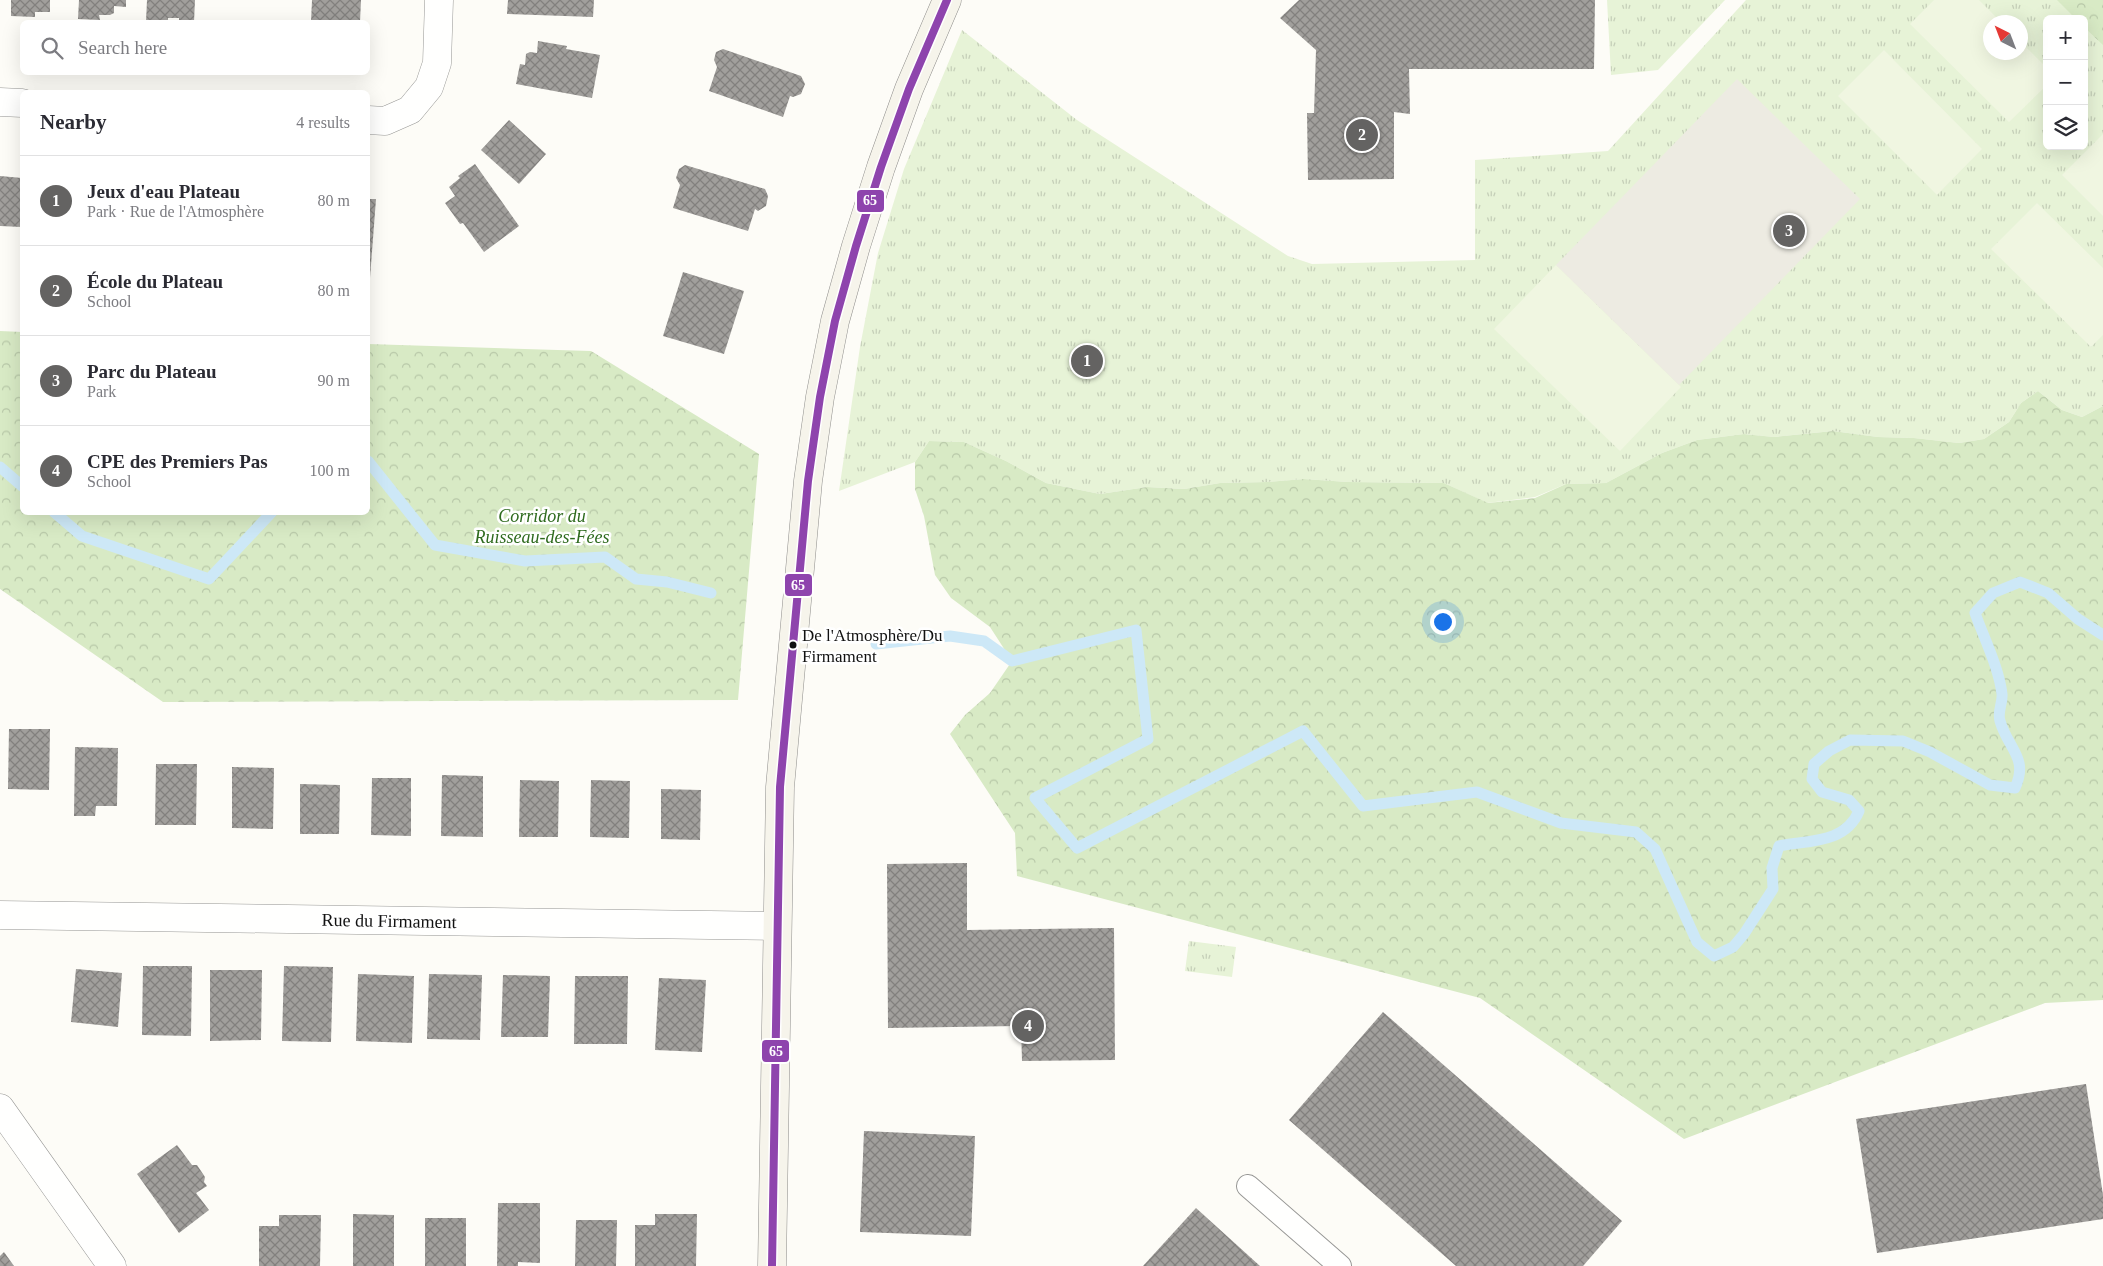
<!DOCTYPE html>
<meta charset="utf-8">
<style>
:root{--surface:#fff;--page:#f7f7f7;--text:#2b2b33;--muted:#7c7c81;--line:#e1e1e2;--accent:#646362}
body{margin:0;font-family:Georgia,serif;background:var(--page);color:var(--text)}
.controls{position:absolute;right:15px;top:15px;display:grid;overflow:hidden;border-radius:8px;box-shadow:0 5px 20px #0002}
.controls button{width:45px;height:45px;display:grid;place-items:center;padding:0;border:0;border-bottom:1px solid var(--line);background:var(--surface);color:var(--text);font:25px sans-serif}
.compass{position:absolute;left:1983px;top:15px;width:45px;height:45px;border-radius:50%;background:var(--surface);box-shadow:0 5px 20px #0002;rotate:318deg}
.you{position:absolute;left:1442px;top:621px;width:18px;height:18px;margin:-12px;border:4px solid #fff;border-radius:50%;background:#1a73e8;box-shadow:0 0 0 8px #1a73e833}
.badge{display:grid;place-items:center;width:32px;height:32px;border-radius:50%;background:var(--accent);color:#fff;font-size:16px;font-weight:700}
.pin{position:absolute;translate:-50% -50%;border:2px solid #fff;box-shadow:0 1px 5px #0006}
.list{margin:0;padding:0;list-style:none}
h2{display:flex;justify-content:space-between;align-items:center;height:65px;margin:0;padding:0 20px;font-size:21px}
h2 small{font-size:16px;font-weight:400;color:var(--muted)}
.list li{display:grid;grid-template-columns:32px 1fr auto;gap:15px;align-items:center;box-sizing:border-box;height:90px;padding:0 20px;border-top:1px solid var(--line)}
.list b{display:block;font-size:19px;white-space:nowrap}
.list p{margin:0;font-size:16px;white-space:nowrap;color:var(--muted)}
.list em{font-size:16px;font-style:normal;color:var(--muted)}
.icon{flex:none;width:28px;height:28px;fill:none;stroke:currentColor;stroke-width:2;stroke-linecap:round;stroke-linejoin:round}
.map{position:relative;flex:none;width:2103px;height:1266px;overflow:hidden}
.search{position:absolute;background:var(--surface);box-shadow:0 5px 20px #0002;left:20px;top:20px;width:350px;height:55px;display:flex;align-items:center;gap:12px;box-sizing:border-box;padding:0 18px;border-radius:8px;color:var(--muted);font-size:19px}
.panel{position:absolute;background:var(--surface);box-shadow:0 5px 20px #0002;left:20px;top:90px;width:350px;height:425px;border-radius:8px}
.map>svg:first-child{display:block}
</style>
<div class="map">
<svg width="2103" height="1266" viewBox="0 0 2103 1266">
<defs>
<pattern id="grass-tufts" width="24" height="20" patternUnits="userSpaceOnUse" patternTransform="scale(1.25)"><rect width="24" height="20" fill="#e7f3d7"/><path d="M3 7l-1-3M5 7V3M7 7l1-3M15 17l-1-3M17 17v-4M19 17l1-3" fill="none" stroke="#c5cfb8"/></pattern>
<pattern id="forest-crowns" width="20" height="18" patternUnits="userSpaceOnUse" patternTransform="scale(1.25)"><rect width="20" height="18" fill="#d8eac5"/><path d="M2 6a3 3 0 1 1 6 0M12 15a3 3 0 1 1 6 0" fill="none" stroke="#b8c8a8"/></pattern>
<pattern id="building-cross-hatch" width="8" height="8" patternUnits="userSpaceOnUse" patternTransform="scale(1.25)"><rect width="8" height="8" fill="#a19f9c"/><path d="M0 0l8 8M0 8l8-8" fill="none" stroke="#82807e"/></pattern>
</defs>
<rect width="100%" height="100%" fill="#fdfcf7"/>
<g fill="url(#grass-tufts)" fill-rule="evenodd">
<polygon points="1607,0 1725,0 1658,70 1611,75"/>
<path d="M 1746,0 L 2103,0 L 2103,406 L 2082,417 L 2062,410 L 2038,391 L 2021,403 L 2009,422 L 1984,439 L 1959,443 L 1914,438 L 1878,437 L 1833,431 L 1774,437 L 1744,434 L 1697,440 L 1662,453 L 1606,483 L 1566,484 L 1535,497 L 1487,503 L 1444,483 L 1348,482 L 1304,479 L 1267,482 L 1220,483 L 1184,489 L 1147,487 L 1100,494 L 1046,483 L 1006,461 L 964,442 L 929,441 L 915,462 L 839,491 L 860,347 L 878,253 L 904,169 L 962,30 L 1077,120 L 1288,256 L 1312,264 L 1475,260 L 1475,160 L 1608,151 ZM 2047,19 L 2084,19 L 2084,146 L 2047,146 ZM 1990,22 L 2020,22 L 2020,52 L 1990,52 Z"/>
<polygon points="1189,941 1236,947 1232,977 1185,971"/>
</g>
<g fill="url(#forest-crowns)">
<polygon points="2057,0 2103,0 2103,45 2084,27 2084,19 2076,19"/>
<polygon points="0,331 22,332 22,512 368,512 368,344 591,351 759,454 738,700 163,702 0,589"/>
<polygon points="2038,391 2062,410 2082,417 2103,406 2103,1000 2045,1003 1684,1139 1480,998 1017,876 1015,833 950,734 965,715 990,693 1012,661 990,627 951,598 935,575 924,516 915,489 915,462 929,441 964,442 1006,461 1046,483 1100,494 1147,487 1184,489 1220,483 1267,482 1304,479 1348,482 1444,483 1488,503 1535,498 1566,484 1606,483 1662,453 1697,440 1744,434 1774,437 1833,431 1878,437 1914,438 1959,443 1984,439 2009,422 2021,403"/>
</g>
<g fill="#f0f6e1">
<polygon points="1934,0 1979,0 2001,22 1990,22 1990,52 2020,52 2021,42 2047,68 2047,85 2009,122 1910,24"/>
<polygon points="1884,50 1982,149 1937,195 1838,96"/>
<polygon points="2103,134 2103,216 2062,175"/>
<polygon points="2037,203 2103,268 2103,335 2091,347 1991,249"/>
<polygon points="1556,265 1681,387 1620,451 1494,329"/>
</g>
<polygon fill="#edebe2" points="1737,79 1860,199 1679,385 1556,265"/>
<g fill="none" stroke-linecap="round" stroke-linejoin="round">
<g stroke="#cde8f7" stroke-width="11">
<polyline points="368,461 435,545 525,561 605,557 636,579 667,582 711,593"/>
<polyline points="0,467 22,486"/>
<polyline points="54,512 82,536 209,579 272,512"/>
<path d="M 876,644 L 950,636 L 984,641 L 1012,661 L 1136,630 L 1148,739 L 1035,798 L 1077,848 L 1303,731 L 1363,806 L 1477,792 L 1561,823 L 1636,832 L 1655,849 L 1697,942 L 1714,956 L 1733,947 L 1744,934 L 1773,889 L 1772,868 L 1779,846 C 1808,840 1845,844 1859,811 L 1849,800 L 1822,792 L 1812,779 L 1814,764 L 1829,751 L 1850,740 L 1903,741 L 1930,752 L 1990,785 L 2015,788 C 2029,758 2008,749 2000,721 C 1997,712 2003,703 2002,694 C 1999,668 1984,638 1975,613 L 1993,593 L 2020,582 L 2048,593 L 2078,619 L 2103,635"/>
</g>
</g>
<g fill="url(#building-cross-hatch)">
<polygon points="11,0 50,0 50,12 35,12 35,17 11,16"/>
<polygon points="79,0 126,0 126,7 114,6 114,13 110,15 99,15 100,20 78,19"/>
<polygon points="147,0 195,0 194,22 179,22 179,18 168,18 168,22 146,22"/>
<polygon points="312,0 361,0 360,22 311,22"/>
<polygon points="508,0 594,0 593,17 507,14"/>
<polygon points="1299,0 1595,0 1594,69 1409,69 1410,114 1394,112 1394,179 1308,180 1307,113 1314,113 1316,50 1280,18"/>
<polygon points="538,41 567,46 566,49 600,55 592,98 516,84 520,64 525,65 526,54 530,52 537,53"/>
<polygon points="723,49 801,76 805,84 801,94 793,97 790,96 783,117 709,91 717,67 714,60 716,52"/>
<polygon points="509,120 546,154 519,184 481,150"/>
<polygon points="475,164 519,226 484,252 463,223 460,224 445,203 455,196 449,187 460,178 458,176"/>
<polygon points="685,165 765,189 768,196 766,206 758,211 755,209 748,231 673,208 680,185 676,178 679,169"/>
<polygon points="0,176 22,178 22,227 0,226"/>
<polygon points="368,199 376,199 370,278 368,278"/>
<polygon points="683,272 744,291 724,354 663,336"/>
<polygon points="9,729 50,729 49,790 8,789"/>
<polygon points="75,747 118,748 117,806 96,806 95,816 74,816"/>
<polygon points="156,764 197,764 196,825 155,825"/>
<polygon points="232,767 274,768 273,829 232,828"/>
<polygon points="442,775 483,776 483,837 441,836"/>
<polygon points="372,778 411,778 411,836 371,835"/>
<polygon points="520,780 559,781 558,837 519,837"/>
<polygon points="591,780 630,781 629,838 590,837"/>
<polygon points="300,784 340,785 339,834 300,834"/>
<polygon points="661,789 701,790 700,840 661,839"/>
<polygon points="967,863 967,930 1114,928 1115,1060 1022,1061 1021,1026 888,1028 887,864"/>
<polygon points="143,966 192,966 191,1036 142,1035"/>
<polygon points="284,966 333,967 331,1042 282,1041"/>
<polygon points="76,969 122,973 118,1027 71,1022"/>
<polygon points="210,970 262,970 261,1040 210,1041"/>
<polygon points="358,974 414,976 412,1043 356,1041"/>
<polygon points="429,974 482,975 480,1040 427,1039"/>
<polygon points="503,975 550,976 548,1037 501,1037"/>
<polygon points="575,976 628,976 627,1044 574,1044"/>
<polygon points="659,978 706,980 702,1052 655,1050"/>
<polygon points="1383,1012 1622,1221 1583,1266 1456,1266 1289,1120"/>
<polygon points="2086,1084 2103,1195 2103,1219 1877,1253 1856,1119"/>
<polygon points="864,1131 975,1136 971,1236 860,1232"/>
<polygon points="177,1145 192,1165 197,1165 205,1177 204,1182 207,1186 196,1193 209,1210 179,1233 137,1174"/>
<polygon points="498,1203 540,1203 540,1263 518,1262 518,1266 497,1266"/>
<polygon points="1196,1208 1260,1266 1143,1266"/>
<polygon points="353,1214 394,1215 394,1266 353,1266"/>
<polygon points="655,1214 697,1214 696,1266 635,1266 635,1225 655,1225"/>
<polygon points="279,1215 321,1215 320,1266 259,1266 259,1226 279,1226"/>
<rect x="425" y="1218" width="41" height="48"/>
<polygon points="576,1220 617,1220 616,1266 575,1266"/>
<polygon points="4,1252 14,1266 0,1266 0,1256"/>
</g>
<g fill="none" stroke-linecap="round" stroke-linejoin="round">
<defs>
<polyline id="lane" points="1248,1186 1340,1266"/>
<g id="street">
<polyline points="0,102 22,103"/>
<polyline points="368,120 385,121 410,110 429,87 437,63 439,0"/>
<polyline points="0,915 777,926"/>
<polyline points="0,1108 112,1266"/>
</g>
<polyline id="secondary" points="772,1266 780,787 808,481 820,397 835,321 856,246 881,167 909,89 947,0"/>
</defs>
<use href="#lane" stroke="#979795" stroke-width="24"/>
<use href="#street" stroke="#979795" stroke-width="29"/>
<use href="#secondary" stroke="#8e8d8b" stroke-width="29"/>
<use href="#lane" stroke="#fffffe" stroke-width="22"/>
<use href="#street" stroke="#fffffe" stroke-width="28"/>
<use href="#secondary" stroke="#f6f4eb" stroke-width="28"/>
<defs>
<polyline id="bus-1" points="772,1266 780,787 808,481 820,397 835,321 856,246 881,167 909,89 947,0"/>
</defs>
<use href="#bus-1" stroke="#fff" stroke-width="11"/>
<use href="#bus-1" stroke="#8e44ad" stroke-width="8"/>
</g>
<circle fill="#111" stroke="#fff" stroke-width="2" cx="793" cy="645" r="4.5"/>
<g text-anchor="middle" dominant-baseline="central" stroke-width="5" stroke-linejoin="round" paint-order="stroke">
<g font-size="17" fill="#111" stroke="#fff" text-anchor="start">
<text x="802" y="635">De l'Atmosphère/Du<tspan x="802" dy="21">Firmament</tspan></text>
</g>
<g font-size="18" font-style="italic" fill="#2f6b1f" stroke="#fff">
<text x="542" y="516">Corridor du<tspan x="542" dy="21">Ruisseau-des-Fées</tspan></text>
</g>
<g font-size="18" fill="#111" stroke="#fff">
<text transform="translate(389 921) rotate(1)">Rue du Firmament</text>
</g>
</g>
<g stroke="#fff" stroke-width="2">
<rect x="856" y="189" width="29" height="24" rx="5" fill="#8e44ad"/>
<rect x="784" y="573" width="29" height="24" rx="5" fill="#8e44ad"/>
<rect x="761" y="1039" width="29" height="24" rx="5" fill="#8e44ad"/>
</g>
<g font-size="14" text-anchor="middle" font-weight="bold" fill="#fff">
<text x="870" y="205">65</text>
<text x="798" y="590">65</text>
<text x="776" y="1056">65</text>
</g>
</svg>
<div class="controls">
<button>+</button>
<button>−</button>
<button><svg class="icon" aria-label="layers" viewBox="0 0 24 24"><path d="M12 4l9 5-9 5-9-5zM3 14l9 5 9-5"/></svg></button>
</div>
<svg class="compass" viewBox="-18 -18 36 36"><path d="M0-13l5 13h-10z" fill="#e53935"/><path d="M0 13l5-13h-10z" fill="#7c7c81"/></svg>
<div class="you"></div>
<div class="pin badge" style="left:1087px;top:361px">1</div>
<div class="pin badge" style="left:1362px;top:135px">2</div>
<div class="pin badge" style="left:1789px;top:231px">3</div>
<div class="pin badge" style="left:1028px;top:1026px">4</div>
<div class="search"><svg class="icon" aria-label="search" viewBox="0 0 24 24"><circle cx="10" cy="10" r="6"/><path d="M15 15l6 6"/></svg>Search here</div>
<section class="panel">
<h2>Nearby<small>4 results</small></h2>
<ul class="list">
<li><span class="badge">1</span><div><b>Jeux d'eau Plateau</b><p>Park · Rue de l'Atmosphère</p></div><em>80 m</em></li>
<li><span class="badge">2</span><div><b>École du Plateau</b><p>School</p></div><em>80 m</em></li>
<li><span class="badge">3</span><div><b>Parc du Plateau</b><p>Park</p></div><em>90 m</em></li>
<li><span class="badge">4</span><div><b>CPE des Premiers Pas</b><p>School</p></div><em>100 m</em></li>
</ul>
</section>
</div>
